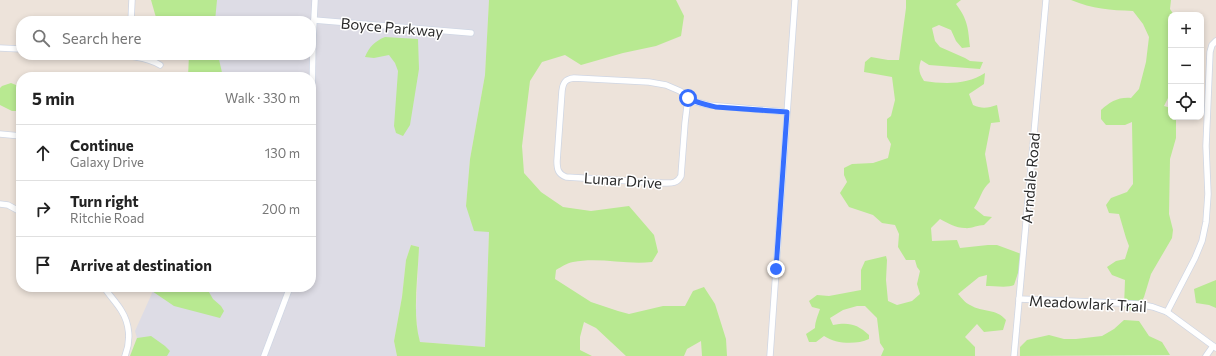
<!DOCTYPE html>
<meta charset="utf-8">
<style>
:root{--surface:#fff;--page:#f2f2f2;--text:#222;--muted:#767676;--line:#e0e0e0}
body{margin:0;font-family:Commissioner,sans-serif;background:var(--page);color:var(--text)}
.controls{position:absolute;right:12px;top:12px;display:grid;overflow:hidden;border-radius:8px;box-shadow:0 2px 6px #0003}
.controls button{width:36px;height:36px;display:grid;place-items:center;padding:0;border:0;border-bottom:1px solid var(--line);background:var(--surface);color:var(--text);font:20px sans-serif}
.stop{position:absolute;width:12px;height:12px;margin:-9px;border:3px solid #366fff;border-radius:50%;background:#fff}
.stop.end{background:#366fff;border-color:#fff;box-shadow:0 1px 4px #0008}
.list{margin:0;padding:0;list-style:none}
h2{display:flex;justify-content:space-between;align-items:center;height:52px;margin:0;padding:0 16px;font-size:17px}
h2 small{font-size:13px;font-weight:400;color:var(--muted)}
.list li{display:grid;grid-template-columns:26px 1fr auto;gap:12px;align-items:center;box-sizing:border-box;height:56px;padding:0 16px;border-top:1px solid var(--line)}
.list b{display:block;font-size:15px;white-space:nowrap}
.list p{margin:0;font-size:13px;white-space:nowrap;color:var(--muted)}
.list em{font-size:13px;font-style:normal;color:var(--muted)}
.icon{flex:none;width:22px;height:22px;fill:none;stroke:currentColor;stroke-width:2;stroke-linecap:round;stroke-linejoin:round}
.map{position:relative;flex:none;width:1216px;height:356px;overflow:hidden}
.search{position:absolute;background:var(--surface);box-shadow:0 2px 6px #0003;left:16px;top:16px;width:300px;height:44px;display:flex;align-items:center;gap:10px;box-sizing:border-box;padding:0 14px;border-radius:16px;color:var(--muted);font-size:15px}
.panel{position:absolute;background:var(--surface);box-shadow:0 2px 6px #0003;left:16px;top:72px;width:300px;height:220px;border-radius:16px}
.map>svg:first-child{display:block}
</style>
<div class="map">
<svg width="1216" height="356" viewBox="0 0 1216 356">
<rect width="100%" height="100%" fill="#ede3da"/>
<polygon fill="#dddce5" points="207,0 489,0 485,75 470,159 466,206 489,231 485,347 420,342 418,335 416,312 419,247 411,245 406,260 402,297 394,341 397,356 130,356 137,338 135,331 153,291 156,287 311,287 311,77 202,77 204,55 311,55 311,21 206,21"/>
<g fill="#b8e991">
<polygon points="151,0 217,0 215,21 157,21"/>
<path d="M 489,0 L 676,0 L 684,16 L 681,36 L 656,46 L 623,53 L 581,65 L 565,55 L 542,62 L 530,81 L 522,146 L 524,173 L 541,192 L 563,207 L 591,211 L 629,206 L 654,235 L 658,252 L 652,262 C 626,265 599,257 573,262 C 567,263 561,267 556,270 L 555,279 L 591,302 L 618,311 L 629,314 L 663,306 L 685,306 L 693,291 L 704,287 L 715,304 L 726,339 L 727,356 L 702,356 L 701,341 L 687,349 L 684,356 L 626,356 L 596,328 L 584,322 L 580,337 L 580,350 L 592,356 L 397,356 L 394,341 L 402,297 L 406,260 L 411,245 L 419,247 C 418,276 412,314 420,342 L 485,347 L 489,232 L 474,231 L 466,206 L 470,159 L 485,75 Z"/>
<path d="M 906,0 L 961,0 L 956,4 C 968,20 968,28 970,47 L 962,48 L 956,41 L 951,30 L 939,25 L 932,28 L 935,41 L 940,47 L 965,58 L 970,61 L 983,62 L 980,69 L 929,65 L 921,60 C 918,69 919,73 924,81 C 944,84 967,85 985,73 L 984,84 L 969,94 L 973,105 C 982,109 988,108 997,105 L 1000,122 L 991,123 L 985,154 L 990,182 C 981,190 981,198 974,208 L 984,216 L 992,217 L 984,225 C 978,225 970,229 965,228 C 956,228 947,223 940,219 L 931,228 L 932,241 L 957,240 L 960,248 L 988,245 L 997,245 L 1024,255 L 1014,285 C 1009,288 994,286 986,286 L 987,275 L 979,277 L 958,294 C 962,298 965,303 970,305 C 983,313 996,308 1006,320 L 1003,330 L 984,332 L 977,324 L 965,337 L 975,347 L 975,356 L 881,356 L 884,349 L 880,343 L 877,318 L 865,306 L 857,306 L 843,310 L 830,318 L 833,325 C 849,322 857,324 869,335 L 869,339 C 856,345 836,344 824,336 L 816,342 L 809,342 L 806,334 L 815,328 C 815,322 818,315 820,309 L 812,307 L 809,301 L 817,295 L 829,296 L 861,290 L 861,270 L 865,261 L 886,256 L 887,260 L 886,280 L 888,301 L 897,305 L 912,301 L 920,294 L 917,284 L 920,271 L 917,267 L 915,260 L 906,260 L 898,247 L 899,234 L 895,225 L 882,223 L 873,215 L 849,207 L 840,193 L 847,182 L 844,175 L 844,168 L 852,164 L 873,163 L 888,158 L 891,144 L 887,137 L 887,119 L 891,116 L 895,100 L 892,77 L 864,72 L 865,62 L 871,57 L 888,60 L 899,60 L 906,8 Z"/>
<path d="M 1071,0 L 1171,0 L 1170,9 L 1174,15 L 1171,15 L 1171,34 L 1169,35 L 1171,44 L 1171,92 L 1164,106 L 1171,108 L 1171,117 L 1176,117 L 1176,138 L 1170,159 L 1169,214 L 1173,230 L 1172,238 L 1151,274 L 1144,297 L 1135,313 L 1124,307 L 1125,280 L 1112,275 L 1107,267 L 1116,261 L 1125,259 L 1129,246 L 1126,238 L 1119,214 L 1109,213 L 1106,205 L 1111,198 L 1127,192 L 1133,184 L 1132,122 L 1125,125 L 1106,125 L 1101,119 L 1101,110 C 1110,102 1118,97 1131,98 L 1139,89 L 1146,62 L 1149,37 L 1143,24 L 1133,11 C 1110,10 1093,9 1071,0 Z"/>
<path d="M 385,37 L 418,39 L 419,69 L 410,125 L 403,136 L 396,133 L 394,126 L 398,71 L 395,63 L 389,55 L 374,58 L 365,57 C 369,47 375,41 385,37 Z"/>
<polygon points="189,55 218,55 223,77 188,77"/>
<polygon points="11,83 21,87 21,111 12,111 0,105 0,88 2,86"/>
<polygon points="1216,280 1216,308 1209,305 1196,303 1194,289"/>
<polygon points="146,287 206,287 213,299 221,306 224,311 220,318 174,306"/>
<polygon points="1124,320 1139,321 1149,336 1162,342 1170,355 1020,356 1020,347 1027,340 1049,335 1064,339 1076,339 1102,336 1114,329"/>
<polygon points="151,336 165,346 170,351 167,356 130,356 137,338"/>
</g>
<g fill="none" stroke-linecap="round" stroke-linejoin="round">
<defs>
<g id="minor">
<polyline points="314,20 471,33"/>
<polyline points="131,21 132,0"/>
<polyline points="0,48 21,49"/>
<path d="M 97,55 C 118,56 142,54 160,65"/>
<path d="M 688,98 L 685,123 L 681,176 C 677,184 671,183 663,183 L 566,177 C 558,174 557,169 557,161 L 562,91 C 563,83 565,79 574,78 L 649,82 L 666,85 L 680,91 L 693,101 L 708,105 L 787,112"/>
<polyline points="0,134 21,136"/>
<polyline points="311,157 313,39 315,0"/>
<polyline points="0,204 8,205 19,211"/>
<path d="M 104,287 C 109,295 116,302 121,310 C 130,324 131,341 125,356"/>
<polyline points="1019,299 1118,303 1139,304 1153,307 1167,312 1216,348"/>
<polyline points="1167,312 1195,258 1202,241 1206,222 1208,194 1206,146 1210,52 1212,45 1216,41"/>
<polyline points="264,356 290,287"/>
<polyline points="770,356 795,0"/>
<polyline points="1014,356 1046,0"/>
<polyline points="1206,356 1213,346"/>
</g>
</defs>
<use href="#minor" stroke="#cfd6e4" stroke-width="7"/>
<use href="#minor" stroke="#fff" stroke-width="5.5"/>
</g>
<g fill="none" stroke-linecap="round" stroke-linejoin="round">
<path stroke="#366fff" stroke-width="5" d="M 688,98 C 697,103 707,105 716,107 L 787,112 L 776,269"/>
</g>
<g text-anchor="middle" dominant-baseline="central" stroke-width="3" stroke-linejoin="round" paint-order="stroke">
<g font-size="15" fill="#2a2a2a" stroke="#fff">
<text transform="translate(392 27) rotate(5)">Boyce Parkway</text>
<text transform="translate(1030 178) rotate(-85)">Arndale Road</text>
<text transform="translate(623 180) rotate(4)">Lunar Drive</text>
<text transform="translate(1088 303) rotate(3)">Meadowlark Trail</text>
</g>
</g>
</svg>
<div class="controls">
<button>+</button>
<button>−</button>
<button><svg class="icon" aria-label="locate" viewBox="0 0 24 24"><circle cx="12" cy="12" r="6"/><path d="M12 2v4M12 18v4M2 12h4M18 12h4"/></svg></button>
</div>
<div class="stop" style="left:688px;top:98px"></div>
<div class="stop end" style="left:776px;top:269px"></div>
<div class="search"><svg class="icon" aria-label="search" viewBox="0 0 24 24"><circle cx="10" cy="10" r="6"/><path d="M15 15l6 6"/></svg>Search here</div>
<section class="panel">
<h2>5 min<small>Walk · 330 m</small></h2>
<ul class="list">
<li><svg class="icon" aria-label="ahead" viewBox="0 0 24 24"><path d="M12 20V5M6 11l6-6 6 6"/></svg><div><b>Continue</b><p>Galaxy Drive</p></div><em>130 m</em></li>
<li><svg class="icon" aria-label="right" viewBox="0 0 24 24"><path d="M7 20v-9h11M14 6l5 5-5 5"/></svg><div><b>Turn right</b><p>Ritchie Road</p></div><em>200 m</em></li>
<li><svg class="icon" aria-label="arrive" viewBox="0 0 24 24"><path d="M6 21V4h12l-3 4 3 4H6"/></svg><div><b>Arrive at destination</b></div></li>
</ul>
</section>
</div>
